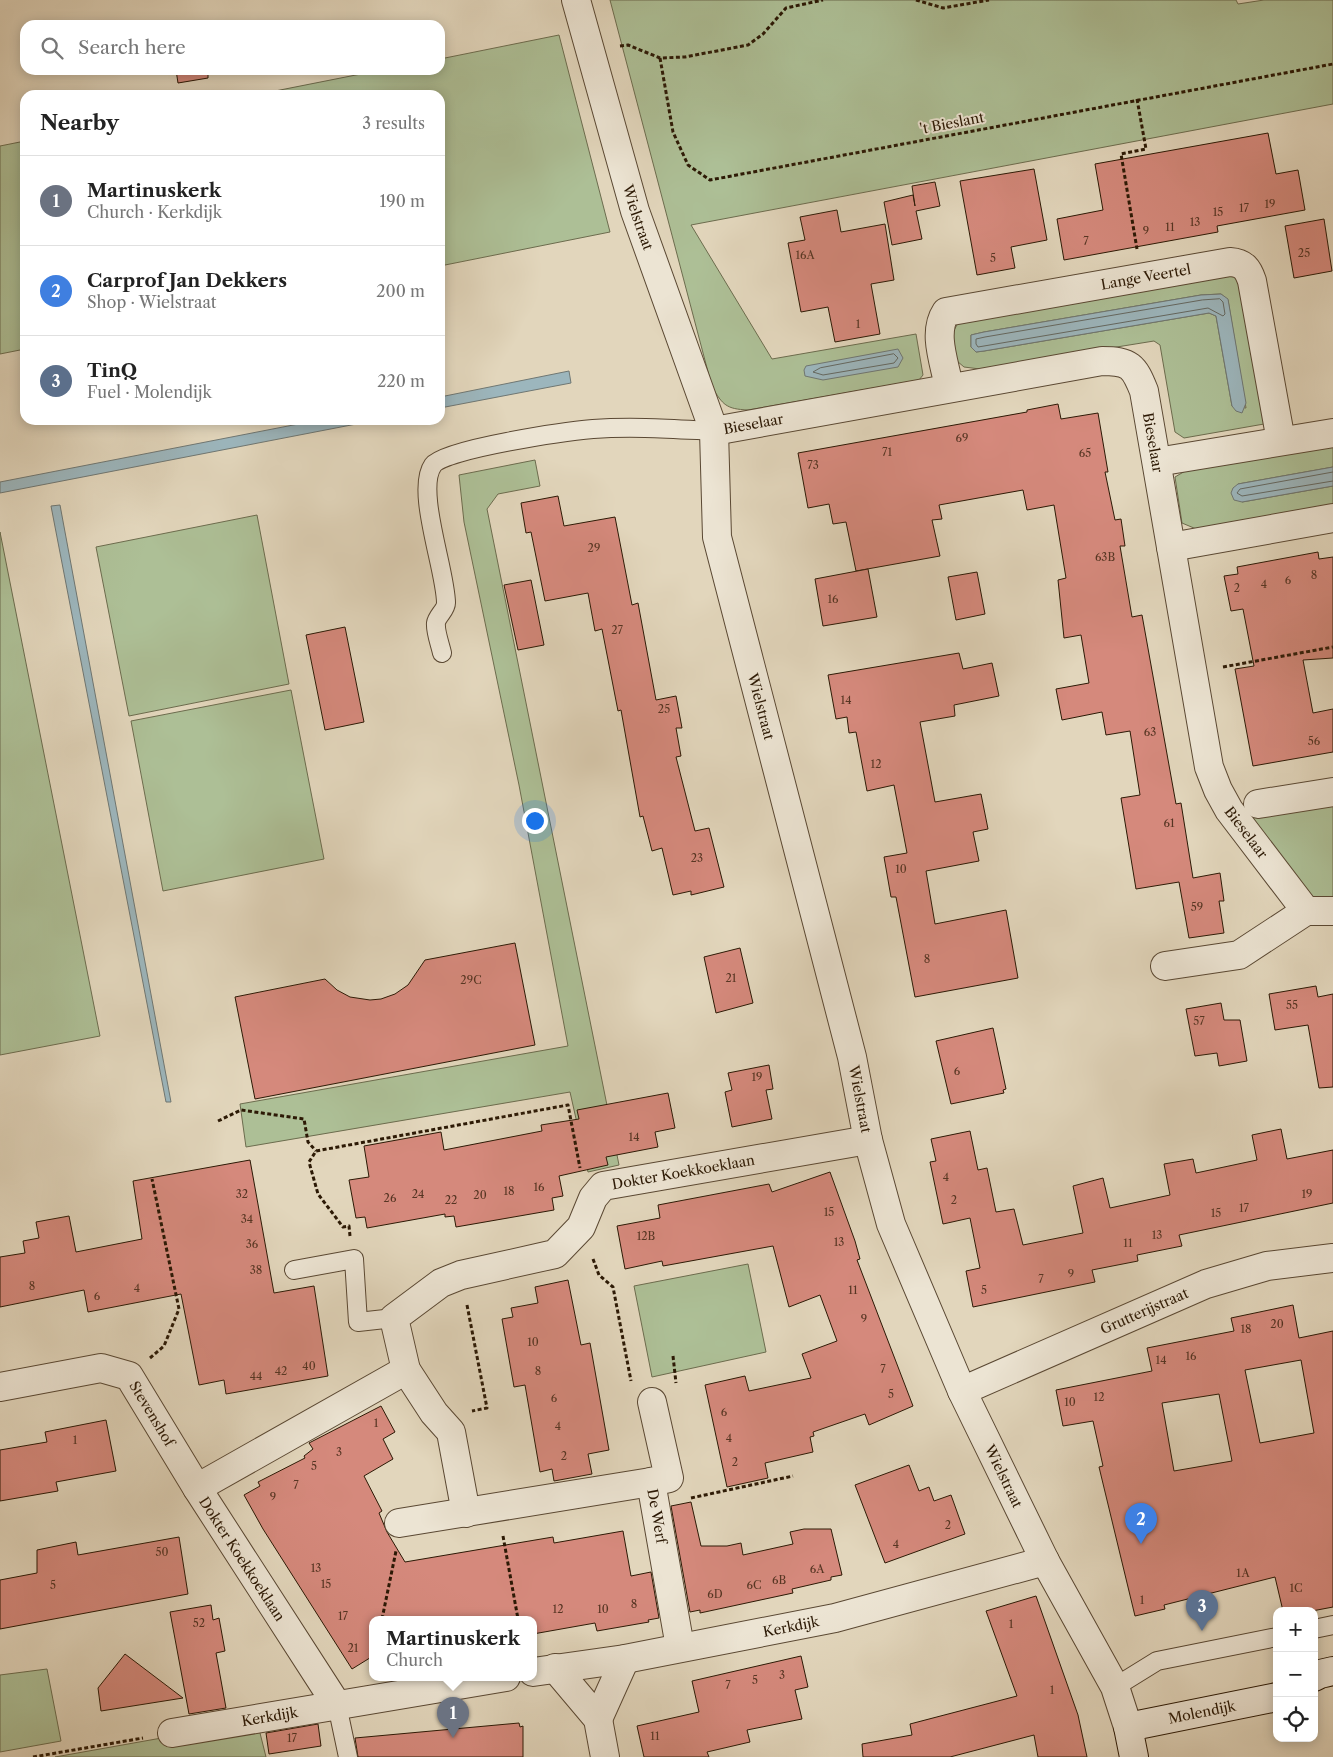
<!DOCTYPE html>
<meta charset="utf-8">
<style>
:root{--surface:#fff;--page:#f2f2f2;--text:#222;--muted:#767676;--line:#e0e0e0;--accent:#8f2418}
body{margin:0;font-family:"Libre Caslon Text",serif;background:var(--page);color:var(--text)}
.controls{position:absolute;right:15px;bottom:15px;display:grid;overflow:hidden;border-radius:10px;box-shadow:0 2px 12px #0003}
.controls button{width:45px;height:45px;display:grid;place-items:center;padding:0;border:0;border-bottom:1px solid var(--line);background:var(--surface);color:var(--text);font:25px sans-serif}
.you{position:absolute;left:534px;top:820px;width:18px;height:18px;margin:-12px;border:4px solid #fff;border-radius:50%;background:#1a73e8;box-shadow:0 0 0 8px #1a73e833}
.badge{display:grid;place-items:center;width:32px;height:32px;border-radius:50%;background:var(--accent);color:#fff;font-size:16px;font-weight:700}
.pin{position:absolute;translate:-50% -41px;filter:drop-shadow(0 1px 2px #0008)}
.pin::after{content:'';position:absolute;top:26px;width:18px;height:15px;background:inherit;clip-path:polygon(0 0,100% 0,50% 100%)}
.popup{position:absolute;left:369px;top:1616px;width:168px;height:65px;box-sizing:border-box;display:grid;place-content:center;border-radius:10px;background:var(--surface);filter:drop-shadow(0 1px 4px #0005);font-size:16px;white-space:nowrap;color:var(--muted)}
.popup b{font-size:19px;color:var(--text)}
.popup::after{content:'';position:absolute;left:50%;top:100%;margin-left:-10px;border:10px solid transparent;border-top-color:var(--surface)}
.list{margin:0;padding:0;list-style:none}
h2{display:flex;justify-content:space-between;align-items:center;height:65px;margin:0;padding:0 20px;font-size:21px}
h2 small{font-size:16px;font-weight:400;color:var(--muted)}
.list li{display:grid;grid-template-columns:32px 1fr auto;gap:15px;align-items:center;box-sizing:border-box;height:90px;padding:0 20px;border-top:1px solid var(--line)}
.list b{display:block;font-size:19px;white-space:nowrap}
.list p{margin:0;font-size:16px;white-space:nowrap;color:var(--muted)}
.list em{font-size:16px;font-style:normal;color:var(--muted)}
.icon{flex:none;width:28px;height:28px;fill:none;stroke:currentColor;stroke-width:2;stroke-linecap:round;stroke-linejoin:round}
.map{position:relative;flex:none;width:1333px;height:1757px;overflow:hidden}
.search{position:absolute;background:var(--surface);box-shadow:0 2px 12px #0003;left:20px;top:20px;width:425px;height:55px;display:flex;align-items:center;gap:12px;box-sizing:border-box;padding:0 18px;border-radius:15px;color:var(--muted);font-size:19px}
.panel{position:absolute;background:var(--surface);box-shadow:0 2px 12px #0003;left:20px;top:90px;width:425px;height:335px;border-radius:15px}
.map>svg:first-child{display:block}
</style>
<div class="map">
<svg width="1333" height="1757" viewBox="0 0 1333 1757">
<rect width="100%" height="100%" fill="#e2d6bc"/>
<filter id="stains"><feTurbulence type="fractalNoise" baseFrequency=".004" numOctaves="4"/><feColorMatrix values="0 0 0 0 .2 0 0 0 0 .09 0 0 0 0 .02 0 0 0 .5 -.17"/></filter>
<radialGradient id="worn" r=".72"><stop offset=".6" stop-color="#630" stop-opacity="0"/><stop offset="1" stop-color="#630" stop-opacity=".3"/></radialGradient>
<g fill="#adbf96" stroke="#6c6c4e" fill-rule="evenodd">
<path d="M 610,0 L 1236,0 L 1238,4 L 1264,0 L 1333,0 L 1333,104 L 691,225 L 772,359 L 916,334 L 923,375 L 919,380 L 748,410 C 726,409 723,405 712,387 Z"/>
<polygon points="559,35 610,232 440,266 440,95 255,95 381,70 440,70 440,59"/>
<polygon points="25,141 25,349 0,354 0,146"/>
<path d="M 1231,272 L 1243,280 L 1267,418 L 1264,424 L 1184,438 L 1175,432 L 1160,345 L 1154,341 L 980,369 L 964,367 L 957,361 L 952,334 L 958,323 ZM 1221,294 L 1228,300 L 1246,408 L 1232,406 L 1216,316 L 1209,313 L 984,351 L 976,352 L 971,347 L 971,335 L 984,332 L 1201,295 Z"/>
<polygon points="1333,444 1333,467 1238,484 1242,502 1333,486 1333,508 1201,531 1182,523 1175,477 1192,467"/>
<polygon points="535,460 540,486 498,494 487,509 619,1165 588,1172 570,1092 246,1147 240,1104 568,1046 519,785 464,522 459,475"/>
<polygon points="257,515 289,684 129,716 96,547"/>
<polygon points="0,532 100,1036 0,1055"/>
<polygon points="291,690 324,859 163,891 131,721"/>
<polygon points="1333,799 1333,898 1311,898 1248,813"/>
<polygon points="748,1264 766,1352 652,1377 634,1286"/>
<polygon points="47,1669 61,1741 0,1752 0,1675"/>
<polygon points="257,1721 266,1757 55,1757"/>
</g>
<g fill="#9cb6bd" stroke="#6f7773">
<polygon points="1221,294 1228,299 1246,403 1242,413 1236,411 1232,406 1216,316 1209,313 984,351 976,352 971,347 971,335 984,332 1201,295"/>
<polygon points="898,349 903,358 898,367 823,380 805,376 804,370 806,366"/>
<polygon points="569,371 571,383 440,408 440,397"/>
<polygon points="319,420 377,420 0,493 0,482"/>
<polygon points="1333,467 1333,486 1242,502 1234,500 1231,493 1233,488 1238,484"/>
<polygon points="60,505 171,1102 166,1102 51,506"/>
</g>
<g fill="none" stroke-linecap="round" stroke-linejoin="round">
<g stroke="#646861" stroke-width="1">
<polygon points="1220,299 1223,302 1225,314 1223,316 1208,308 984,346 978,347 976,344 976,339 985,337 1202,300"/>
<polygon points="894,354 898,358 894,363 823,375 813,372 820,368"/>
<polyline points="1333,472 1240,489 1237,493 1242,496 1333,481"/>
</g>
</g>
<g fill="#d5897c" stroke="#2c1905" fill-rule="evenodd">
<polygon points="176,70 229,70 208,74 208,78 178,83"/>
<polygon points="1268,133 1276,174 1298,170 1305,210 1217,226 1218,232 1064,260 1057,219 1103,210 1095,164"/>
<polygon points="1034,169 1047,240 1011,247 1015,268 977,275 960,181"/>
<polygon points="935,182 940,206 916,211 922,239 892,245 884,202 913,195 915,206 912,186"/>
<polygon points="837,210 841,232 885,224 894,280 871,284 880,334 835,342 828,307 801,312 788,243 805,240 800,217"/>
<polygon points="1324,219 1332,271 1294,278 1285,226"/>
<polygon points="1058,404 1061,419 1098,413 1108,472 1105,472 1115,520 1121,519 1125,546 1120,546 1132,617 1142,615 1176,804 1181,803 1193,878 1220,873 1224,901 1219,901 1224,933 1189,938 1179,882 1136,889 1121,798 1140,795 1130,731 1106,735 1102,712 1062,720 1056,689 1089,683 1081,635 1064,638 1058,580 1066,578 1054,505 1027,510 1023,490 939,505 942,519 932,520 940,556 856,571 846,522 833,524 829,504 808,508 798,453 1027,412 1027,410"/>
<polygon points="558,496 564,526 615,517 632,605 638,603 656,700 676,696 682,728 676,728 681,756 676,757 695,831 709,828 724,887 691,895 691,891 673,895 662,848 652,851 643,816 640,817 621,710 618,711 602,629 595,631 588,593 545,601 531,532 526,533 521,503"/>
<polygon points="1318,552 1319,559 1333,557 1333,658 1303,660 1313,713 1333,709 1333,752 1253,766 1235,669 1254,666 1243,609 1231,611 1224,576 1238,574 1237,567"/>
<polygon points="868,569 877,617 823,626 815,579"/>
<polygon points="977,572 985,614 956,620 948,577"/>
<polygon points="531,580 544,645 518,650 504,585"/>
<polygon points="345,627 364,722 325,730 306,635"/>
<polygon points="959,653 963,669 992,663 999,696 954,705 955,716 920,722 935,802 981,794 988,829 973,832 979,861 926,871 935,924 1006,910 1018,978 915,997 896,897 891,897 884,857 907,853 894,785 867,791 856,732 849,733 847,717 836,719 828,675"/>
<polygon points="515,943 535,1045 255,1099 235,997 325,979 337,990 350,997 370,1000 381,999 395,994 408,985 425,960"/>
<polygon points="740,948 753,1003 716,1013 704,957"/>
<polygon points="1316,986 1318,997 1333,994 1333,1087 1319,1088 1308,1025 1275,1030 1269,994"/>
<polygon points="1221,1003 1224,1020 1240,1020 1247,1061 1219,1066 1217,1053 1195,1056 1186,1009"/>
<polygon points="993,1028 1006,1089 1003,1090 1004,1093 951,1104 936,1041"/>
<polygon points="769,1065 773,1089 766,1090 772,1119 732,1127 725,1092 732,1090 728,1073"/>
<polygon points="668,1093 675,1128 655,1132 658,1147 606,1157 608,1165 559,1176 563,1196 552,1198 554,1210 456,1227 454,1216 445,1217 445,1214 367,1228 365,1217 356,1218 349,1180 369,1177 364,1146 441,1132 444,1150 542,1131 541,1125 579,1119 577,1110"/>
<polygon points="1281,1129 1287,1159 1333,1150 1333,1203 1179,1235 1182,1246 1137,1255 1138,1261 1092,1270 1095,1282 973,1307 966,1271 980,1268 970,1218 943,1224 930,1162 936,1161 931,1139 970,1131 978,1170 987,1168 996,1212 1014,1209 1023,1245 1083,1233 1073,1186 1103,1178 1110,1208 1170,1195 1164,1164 1193,1159 1196,1173 1257,1160 1252,1135"/>
<polygon points="250,1160 274,1293 314,1286 328,1376 226,1394 224,1380 199,1385 181,1294 88,1312 84,1290 0,1307 0,1257 25,1253 23,1241 39,1238 36,1222 69,1216 76,1252 142,1239 133,1181"/>
<polygon points="830,1172 855,1241 860,1259 857,1260 913,1406 869,1425 865,1414 813,1432 814,1436 810,1437 813,1452 765,1463 768,1478 727,1487 705,1385 745,1376 749,1391 811,1378 802,1354 837,1341 820,1295 789,1307 773,1246 663,1266 662,1261 625,1269 617,1226 660,1218 658,1205 769,1184 772,1192"/>
<polygon points="568,1280 581,1345 590,1343 609,1450 588,1454 592,1474 554,1481 552,1469 540,1472 525,1385 514,1387 502,1319 513,1317 511,1308 538,1303 535,1287"/>
<path d="M 1293,1305 L 1299,1338 L 1333,1331 L 1333,1607 L 1312,1611 L 1283,1611 L 1275,1577 L 1164,1605 L 1165,1609 L 1135,1616 L 1099,1467 L 1103,1466 L 1093,1421 L 1063,1426 L 1056,1390 L 1152,1371 L 1147,1348 L 1234,1331 L 1231,1318 ZM 1301,1360 L 1314,1433 L 1260,1443 L 1245,1370 ZM 1219,1394 L 1232,1461 L 1174,1471 L 1162,1403 Z"/>
<polygon points="381,1406 395,1432 383,1439 393,1459 364,1476 382,1511 379,1513 387,1532 405,1562 553,1537 554,1543 623,1531 631,1576 651,1572 659,1618 648,1620 649,1622 597,1631 595,1623 533,1634 533,1619 373,1619 373,1656 352,1669 263,1529 244,1495 260,1486 258,1482 305,1458 304,1456 313,1449 309,1443"/>
<polygon points="106,1420 116,1471 56,1482 58,1491 0,1501 0,1450 47,1442 45,1432"/>
<polygon points="909,1465 919,1491 929,1487 934,1501 951,1495 965,1534 885,1563 855,1485"/>
<polygon points="691,1502 701,1546 727,1546 741,1543 743,1555 793,1544 790,1532 804,1529 831,1529 842,1575 831,1577 831,1580 792,1589 793,1593 700,1613 700,1610 690,1612 671,1506"/>
<polygon points="179,1537 188,1594 0,1629 0,1580 37,1573 37,1550 76,1542 78,1555"/>
<polygon points="1036,1596 1078,1715 1087,1757 1038,1757 1034,1735 950,1757 863,1757 862,1744 912,1735 910,1724 1017,1696 986,1611"/>
<polygon points="211,1605 213,1620 219,1618 225,1651 216,1653 226,1708 189,1714 170,1612"/>
<polygon points="125,1654 183,1698 101,1711 98,1688"/>
<polygon points="801,1656 808,1687 795,1690 802,1719 747,1730 750,1742 707,1752 709,1757 644,1757 637,1726 699,1712 692,1681"/>
<polygon points="519,1723 520,1727 523,1726 523,1757 358,1757 355,1738"/>
<polygon points="318,1724 321,1746 269,1754 266,1733"/>
</g>
<g fill="none" stroke-linecap="round" stroke-linejoin="round">
<defs>
<g id="lane">
<path d="M 442,653 C 440,644 435,631 436,623 C 437,616 446,610 446,603 C 446,571 415,490 433,465 C 444,449 568,431 593,429 C 633,426 674,429 714,431"/>
<polyline points="294,1270 354,1259 358,1322 394,1318"/>
<polyline points="1314,1629 1333,1625"/>
<polyline points="1115,1687 1157,1661 1277,1637"/>
<polyline points="337,1705 348,1757"/>
</g>
<g id="street">
<path id="s1" d="M 576,0 L 635,211 L 714,431 L 717,537 L 852,1057 L 868,1140 L 891,1224 L 962,1391 L 1045,1561 L 1115,1687 L 1128,1727"/>
<path id="s2" d="M 949,387 C 945,364 932,333 946,312 L 1230,262 C 1244,263 1248,269 1252,281 L 1281,441"/>
<path id="s3" d="M 714,431 L 1102,361 C 1130,361 1134,366 1144,391 L 1209,767 L 1218,790 L 1229,810 L 1306,911 L 1333,911"/>
<polyline points="1157,462 1333,433"/>
<polyline points="1171,547 1333,518"/>
<polyline points="1258,804 1333,792"/>
<polyline points="1165,966 1239,955 1306,911"/>
<polyline points="406,1370 434,1413 451,1432 466,1513"/>
<path id="s4" d="M 0,1387 L 101,1368 L 129,1376 L 197,1488"/>
<path id="s5" d="M 962,1391 L 1206,1284 L 1267,1266 L 1333,1258"/>
<path id="s6" d="M 652,1402 L 669,1478 L 651,1482 L 680,1647"/>
<polyline points="399,1523 651,1482"/>
<polyline points="555,1668 598,1719 605,1757"/>
<path id="s7" d="M 533,1672 L 625,1659 L 835,1618 L 1045,1561"/>
<path id="s8" d="M 337,1705 L 197,1488 L 406,1370 L 394,1318 L 441,1283 L 461,1275 L 555,1254 L 581,1227 L 593,1198 L 603,1186 L 868,1140"/>
<polyline points="598,1719 625,1659"/>
<path id="s9" d="M 172,1733 L 506,1677"/>
</g>
<g id="secondary">
<polyline points="1314,1677 1320,1674 1333,1671"/>
<path id="s10" d="M 1134,1757 L 1128,1727 L 1277,1697"/>
</g>
</defs>
<use href="#lane" stroke="#5a4833" stroke-width="20"/>
<use href="#street" stroke="#5a4833" stroke-width="30"/>
<use href="#secondary" stroke="#2c1905" stroke-width="30"/>
<g stroke="#2c1905" stroke-width="3" stroke-dasharray="4 2.5" stroke-linecap="butt">
<polyline points="916,0 943,8 989,0"/>
<polyline points="620,46 628,45 660,58 685,57 748,45 763,34 786,8 823,0"/>
<polyline points="660,58 673,132 688,165 710,180 1333,64"/>
<polyline points="1137,99 1146,149 1121,154 1137,249"/>
<polyline points="1223,667 1333,647"/>
<polyline points="218,1121 241,1110 304,1119 308,1142 316,1151"/>
<polyline points="350,1236 349,1226 343,1227 318,1194 309,1162 316,1151 568,1105 580,1168"/>
<polyline points="593,1259 599,1275 613,1287 631,1381"/>
<polyline points="467,1305 487,1408 472,1411"/>
<polyline points="673,1356 676,1383"/>
<polyline points="150,1358 164,1346 179,1309 152,1179"/>
<polyline points="691,1498 793,1476"/>
<polyline points="503,1536 518,1619"/>
<polyline points="382,1619 396,1551"/>
<polyline points="33,1757 143,1738"/>
</g>
<use href="#lane" stroke="#ece4d3" stroke-width="18"/>
<use href="#street" stroke="#ece4d3" stroke-width="28"/>
<use href="#secondary" stroke="#ece4d3" stroke-width="28"/>
</g>
<g text-anchor="middle" dominant-baseline="central" stroke-width="4" stroke-linejoin="round" paint-order="stroke">
<g font-size="11" fill="#563523">
<text x="1270" y="204">19</text>
<text x="1244" y="208">17</text>
<text x="1218" y="212">15</text>
<text x="1195" y="222">13</text>
<text x="1170" y="227">11</text>
<text x="1146" y="231">9</text>
<text x="1086" y="241">7</text>
<text x="1304" y="253">25</text>
<text x="805" y="255">16A</text>
<text x="993" y="258">5</text>
<text x="858" y="324">1</text>
<text x="962" y="438">69</text>
<text x="887" y="452">71</text>
<text x="1085" y="453">65</text>
<text x="813" y="465">73</text>
<text x="594" y="548">29</text>
<text x="1105" y="557">63B</text>
<text x="1314" y="575">8</text>
<text x="1288" y="580">6</text>
<text x="1264" y="584">4</text>
<text x="1237" y="588">2</text>
<text x="833" y="599">16</text>
<text x="617" y="630">27</text>
<text x="846" y="700">14</text>
<text x="664" y="709">25</text>
<text x="1150" y="732">63</text>
<text x="1314" y="741">56</text>
<text x="876" y="764">12</text>
<text x="1169" y="823">61</text>
<text x="697" y="858">23</text>
<text x="901" y="869">10</text>
<text x="1197" y="907">59</text>
<text x="927" y="959">8</text>
<text x="731" y="978">21</text>
<text x="471" y="980">29C</text>
<text x="1292" y="1005">55</text>
<text x="1199" y="1021">57</text>
<text x="957" y="1071">6</text>
<text x="757" y="1077">19</text>
<text x="634" y="1137">14</text>
<text x="946" y="1177">4</text>
<text x="539" y="1187">16</text>
<text x="509" y="1191">18</text>
<text x="242" y="1194">32</text>
<text x="418" y="1194">24</text>
<text x="1307" y="1194">19</text>
<text x="480" y="1195">20</text>
<text x="390" y="1198">26</text>
<text x="451" y="1200">22</text>
<text x="954" y="1200">2</text>
<text x="1244" y="1208">17</text>
<text x="829" y="1212">15</text>
<text x="1216" y="1213">15</text>
<text x="247" y="1219">34</text>
<text x="1157" y="1235">13</text>
<text x="646" y="1236">12B</text>
<text x="839" y="1242">13</text>
<text x="1128" y="1243">11</text>
<text x="252" y="1244">36</text>
<text x="256" y="1270">38</text>
<text x="1071" y="1274">9</text>
<text x="1041" y="1279">7</text>
<text x="32" y="1286">8</text>
<text x="137" y="1288">4</text>
<text x="853" y="1290">11</text>
<text x="984" y="1290">5</text>
<text x="97" y="1296">6</text>
<text x="864" y="1319">9</text>
<text x="1277" y="1324">20</text>
<text x="1246" y="1329">18</text>
<text x="533" y="1342">10</text>
<text x="1191" y="1356">16</text>
<text x="1161" y="1360">14</text>
<text x="309" y="1366">40</text>
<text x="883" y="1369">7</text>
<text x="281" y="1371">42</text>
<text x="538" y="1371">8</text>
<text x="256" y="1376">44</text>
<text x="891" y="1394">5</text>
<text x="1099" y="1397">12</text>
<text x="554" y="1398">6</text>
<text x="1070" y="1402">10</text>
<text x="724" y="1412">6</text>
<text x="376" y="1423">1</text>
<text x="558" y="1426">4</text>
<text x="729" y="1438">4</text>
<text x="75" y="1440">1</text>
<text x="339" y="1452">3</text>
<text x="564" y="1456">2</text>
<text x="735" y="1462">2</text>
<text x="314" y="1466">5</text>
<text x="296" y="1485">7</text>
<text x="273" y="1497">9</text>
<text x="948" y="1525">2</text>
<text x="896" y="1544">4</text>
<text x="162" y="1552">50</text>
<text x="316" y="1568">13</text>
<text x="817" y="1569">6A</text>
<text x="1243" y="1573">1A</text>
<text x="779" y="1580">6B</text>
<text x="326" y="1584">15</text>
<text x="53" y="1585">5</text>
<text x="754" y="1585">6C</text>
<text x="1296" y="1588">1C</text>
<text x="715" y="1594">6D</text>
<text x="1142" y="1600">1</text>
<text x="634" y="1604">8</text>
<text x="558" y="1609">12</text>
<text x="603" y="1609">10</text>
<text x="343" y="1616">17</text>
<text x="199" y="1623">52</text>
<text x="1011" y="1624">1</text>
<text x="353" y="1648">21</text>
<text x="782" y="1675">3</text>
<text x="755" y="1680">5</text>
<text x="728" y="1685">7</text>
<text x="1052" y="1690">1</text>
<text x="655" y="1736">11</text>
<text x="292" y="1738">17</text>
</g>
<g font-size="14" fill="#2c1905" stroke="#ece4d3">
<text transform="translate(952 123) rotate(-11)">'t Bieslant</text>
<text stroke="none"><textPath href="#s1" startOffset="226">Wielstraat</textPath></text>
<text stroke="none"><textPath href="#s2" startOffset="280">Lange Veertel</textPath></text>
<text stroke="none"><textPath href="#s3" startOffset="40">Bieselaar</textPath></text>
<text stroke="none"><textPath href="#s3" startOffset="504">Bieselaar</textPath></text>
<text stroke="none"><textPath href="#s1" startOffset="734">Wielstraat</textPath></text>
<text stroke="none"><textPath href="#s3" startOffset="909">Bieselaar</textPath></text>
<text stroke="none"><textPath href="#s1" startOffset="1139">Wielstraat</textPath></text>
<text stroke="none"><textPath href="#s8" startOffset="894">Dokter Koekkoeklaan</textPath></text>
<text stroke="none"><textPath href="#s5" startOffset="199">Grutterijstraat</textPath></text>
<text stroke="none"><textPath href="#s4" startOffset="176">Stevenshof</textPath></text>
<text stroke="none"><textPath href="#s1" startOffset="1544">Wielstraat</textPath></text>
<text stroke="none"><textPath href="#s6" startOffset="131">De Werf</textPath></text>
<text transform="translate(242 1559) rotate(57)">Dokter Koekkoeklaan</text>
<text stroke="none"><textPath href="#s7" startOffset="262">Kerkdijk</textPath></text>
<text stroke="none"><textPath href="#s10" startOffset="106">Molendijk</textPath></text>
<text stroke="none"><textPath href="#s9" startOffset="99">Kerkdijk</textPath></text>
</g>
</g>
<rect width="100%" height="100%" filter="url(#stains)"/>
<rect width="100%" height="100%" fill="url(#worn)"/>
</svg>
<div class="controls">
<button>+</button>
<button>−</button>
<button><svg class="icon" aria-label="locate" viewBox="0 0 24 24"><circle cx="12" cy="12" r="6"/><path d="M12 2v4M12 18v4M2 12h4M18 12h4"/></svg></button>
</div>
<div class="you"></div>
<div class="pin badge" style="left:453px;top:1738px;background:#6b7280">1</div>
<div class="popup"><b>Martinuskerk</b>Church</div>
<div class="pin badge" style="left:1141px;top:1544px;background:#3f7fe0">2</div>
<div class="pin badge" style="left:1202px;top:1631px;background:#5c6f8a">3</div>
<div class="search"><svg class="icon" aria-label="search" viewBox="0 0 24 24"><circle cx="10" cy="10" r="6"/><path d="M15 15l6 6"/></svg>Search here</div>
<section class="panel">
<h2>Nearby<small>3 results</small></h2>
<ul class="list">
<li><span class="badge" style="background:#6b7280">1</span><div><b>Martinuskerk</b><p>Church · Kerkdijk</p></div><em>190 m</em></li>
<li><span class="badge" style="background:#3f7fe0">2</span><div><b>Carprof Jan Dekkers</b><p>Shop · Wielstraat</p></div><em>200 m</em></li>
<li><span class="badge" style="background:#5c6f8a">3</span><div><b>TinQ</b><p>Fuel · Molendijk</p></div><em>220 m</em></li>
</ul>
</section>
</div>
